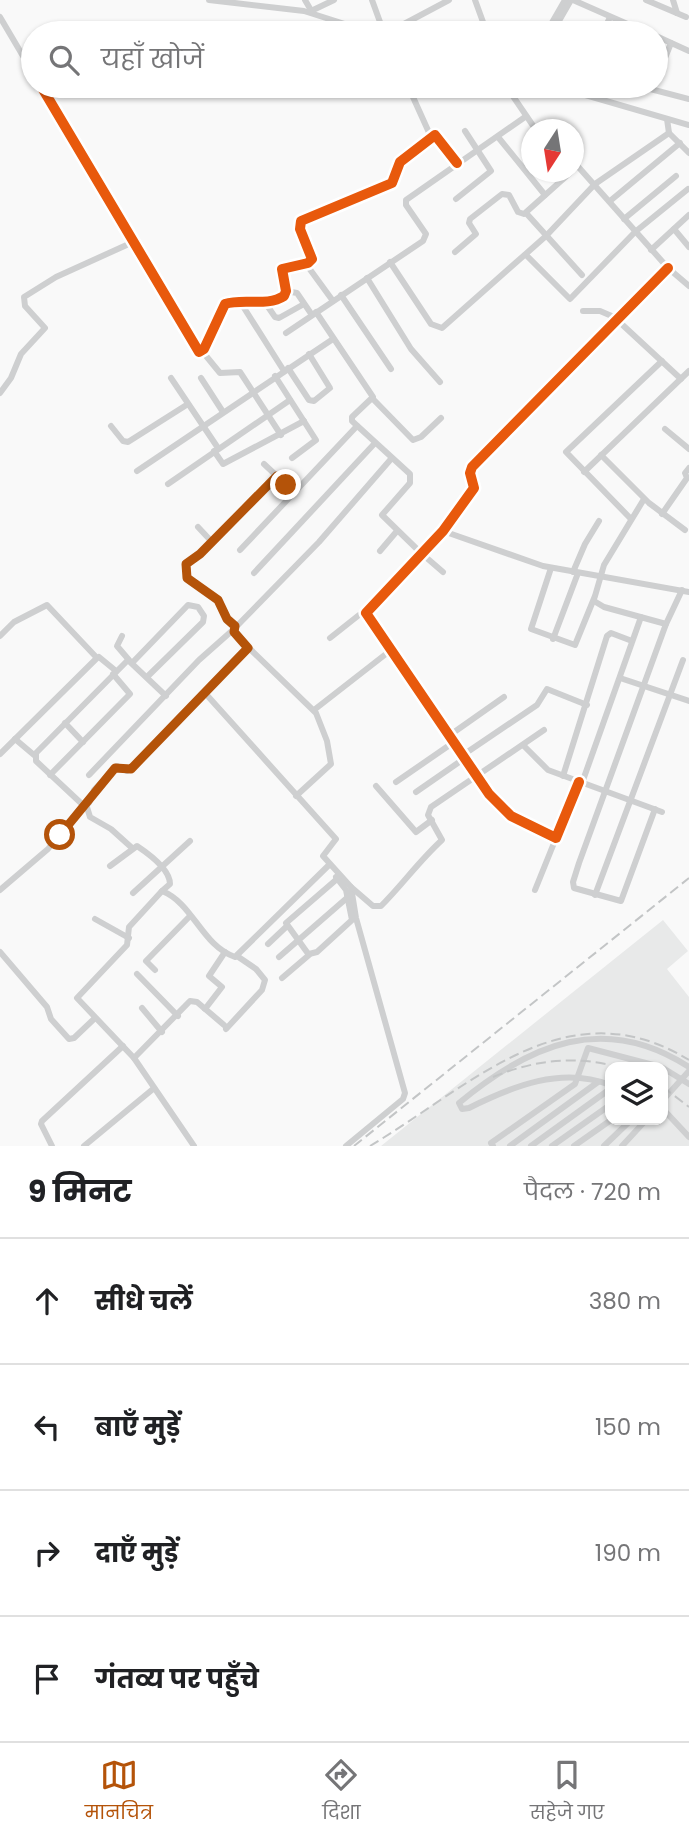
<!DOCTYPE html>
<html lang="hi">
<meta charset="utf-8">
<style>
:root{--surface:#fff;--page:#f6f6f6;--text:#202124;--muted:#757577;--line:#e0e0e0;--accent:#b45309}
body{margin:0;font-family:Poppins,"Noto Sans Devanagari",sans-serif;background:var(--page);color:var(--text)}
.controls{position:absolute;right:21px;bottom:21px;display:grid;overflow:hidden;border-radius:14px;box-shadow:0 2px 5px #0004}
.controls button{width:63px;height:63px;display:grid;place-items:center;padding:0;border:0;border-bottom:2px solid var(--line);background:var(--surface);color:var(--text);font:35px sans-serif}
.compass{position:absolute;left:521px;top:119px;width:63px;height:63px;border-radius:50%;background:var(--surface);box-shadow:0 2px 5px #0004;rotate:192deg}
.stop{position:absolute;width:21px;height:21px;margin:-16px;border:5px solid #b45309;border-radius:50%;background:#fff}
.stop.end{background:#b45309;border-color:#fff;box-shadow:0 2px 7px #0008}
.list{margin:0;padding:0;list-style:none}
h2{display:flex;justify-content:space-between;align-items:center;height:91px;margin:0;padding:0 28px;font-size:30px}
h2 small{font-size:23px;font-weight:400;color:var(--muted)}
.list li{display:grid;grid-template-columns:46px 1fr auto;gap:21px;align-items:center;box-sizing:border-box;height:126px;padding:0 28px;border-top:2px solid var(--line)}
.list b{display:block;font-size:26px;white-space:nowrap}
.list em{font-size:23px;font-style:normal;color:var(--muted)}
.icon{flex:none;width:38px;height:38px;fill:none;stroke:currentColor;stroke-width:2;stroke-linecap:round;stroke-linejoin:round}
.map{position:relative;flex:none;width:689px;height:1146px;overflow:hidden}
.search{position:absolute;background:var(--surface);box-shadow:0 2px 5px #0004;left:21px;right:21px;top:21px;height:77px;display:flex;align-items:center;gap:18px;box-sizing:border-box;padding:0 24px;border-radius:38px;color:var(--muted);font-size:26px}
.sheet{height:595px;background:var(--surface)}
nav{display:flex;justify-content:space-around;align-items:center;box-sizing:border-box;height:98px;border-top:2px solid var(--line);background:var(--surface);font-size:19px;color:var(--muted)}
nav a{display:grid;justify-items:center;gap:4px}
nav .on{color:var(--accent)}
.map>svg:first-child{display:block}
</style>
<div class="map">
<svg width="689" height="1146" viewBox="0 0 689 1146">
<rect width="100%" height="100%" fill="#f9f9f9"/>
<path fill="#e8e9e9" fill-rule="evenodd" d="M 663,920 L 688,951 L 667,969 L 689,997 L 689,1146 L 381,1146 ZM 610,1067 L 663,1067 L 663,1120 L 610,1120 Z"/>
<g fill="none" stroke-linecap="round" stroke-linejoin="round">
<g stroke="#cecfd0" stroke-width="6">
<polyline points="209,0 304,11 373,33"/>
<polyline points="305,0 312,12"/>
<polyline points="372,0 384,33"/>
<polyline points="475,0 487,33"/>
<polyline points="573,0 648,33"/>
<polyline points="646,0 686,17"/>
<polyline points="673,0 677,13"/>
<polyline points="311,11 334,0"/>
<polyline points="0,17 33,73"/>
<polyline points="387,33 449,0"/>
<polyline points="546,33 565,0"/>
<polyline points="552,33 571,0"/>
<polyline points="603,33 610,17"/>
<polyline points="656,36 689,51"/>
<polyline points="656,80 671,43"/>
<path d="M 41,86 L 199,352 L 204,349 L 225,304 C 243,298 267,307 284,296 L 286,291 L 282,269 L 308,263 L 312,259 L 300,229 L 301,221 L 392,183 L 400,162 L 435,135 L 457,163"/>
<polyline points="408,86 431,137"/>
<polyline points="506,86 536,130"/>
<polyline points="639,86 689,99"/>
<polyline points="582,94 689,125"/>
<polyline points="667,119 669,133 689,153"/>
<polyline points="498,137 545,195"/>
<polyline points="574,162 668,268 689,286"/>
<polyline points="456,199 491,171 465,131"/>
<polyline points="610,201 680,143"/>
<polyline points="526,213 582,275"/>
<polyline points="624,219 676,176"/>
<polyline points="674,229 689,247"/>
<polyline points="651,250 689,215"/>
<polyline points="455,252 476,234 469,223 470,219 502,194 509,195 518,212 524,214 571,172"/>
<polyline points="526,255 570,299 635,232 688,189"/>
<polyline points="390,262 431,324 442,328 546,236 595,184 669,133"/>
<polyline points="306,264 333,301"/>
<polyline points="367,278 411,349 440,382"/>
<polyline points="286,291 297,293 312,315"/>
<polyline points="341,295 391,369"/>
<polyline points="239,300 284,371"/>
<polyline points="264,301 275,317 279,318 304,304"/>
<polyline points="583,311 600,311 614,317 681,379"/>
<polyline points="316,312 373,397 352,417 352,421 410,474 410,483 382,515 421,553"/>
<polyline points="286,333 423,241 426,234 406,205 406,200 525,117"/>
<polyline points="202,351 220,373 240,372 281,435"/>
<polyline points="288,368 309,400 314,401 330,388 309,354"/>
<polyline points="275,376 316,440 292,458"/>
<polyline points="171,378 218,448"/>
<polyline points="201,378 223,412"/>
<polyline points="0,393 11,378 21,354 45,328 25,306 24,297 56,277 131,243"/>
<polyline points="373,399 413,440 421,437 441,418"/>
<polyline points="111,426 123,441 128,442 188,404"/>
<polyline points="665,429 689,449"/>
<polyline points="214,451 223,464 304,421"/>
<polyline points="601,455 649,503 685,530"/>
<polyline points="264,464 294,492"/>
<polyline points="137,471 333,339"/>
<polyline points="584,472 689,371"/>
<polyline points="168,484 290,400"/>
<polyline points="662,514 687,478 685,473 689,468"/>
<polyline points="631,519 566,452 662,361"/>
<polyline points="198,527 212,542"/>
<polyline points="443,531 543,566 689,592"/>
<polyline points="240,550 357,426"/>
<polyline points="380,551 397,531"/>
<polyline points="421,553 443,572"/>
<polyline points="551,568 531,629 575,645 595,596 604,565 644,499"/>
<polyline points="573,572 585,544 599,521"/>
<polyline points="254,573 375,443"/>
<polyline points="594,601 604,607 666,624"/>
<polyline points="235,626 227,619 218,600 189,581 186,564 200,554 277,476"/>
<polyline points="0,636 14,622 47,605 97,658 0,754"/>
<polyline points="122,636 117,646 129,660"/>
<polyline points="330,638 359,615 366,615"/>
<polyline points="553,639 578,573"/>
<polyline points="99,657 116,671"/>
<polyline points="133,662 188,605 198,607 204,616 203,622 148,676"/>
<polyline points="620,678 689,701"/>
<polyline points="205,693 336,839 323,856 351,887 356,918 405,1093 403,1099 346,1146"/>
<polyline points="314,710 391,650"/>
<polyline points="65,723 83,742"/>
<polyline points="450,735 504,697"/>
<polyline points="15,739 34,755"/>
<polyline points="523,745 548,770 662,812"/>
<polyline points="463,755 537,705 547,689 587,705"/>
<polyline points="50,775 130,694 113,674"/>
<polyline points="89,775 199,660 234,629"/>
<polyline points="563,776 607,636 611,633 632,641"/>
<polyline points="396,782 454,742"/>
<polyline points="579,782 556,838 511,816 489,794 366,613 443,531 474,488 470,473 472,467 668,268"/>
<polyline points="582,783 641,617"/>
<polyline points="376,786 416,832 432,820"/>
<polyline points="416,792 465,758"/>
<polyline points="296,796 331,764 327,741 316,713 249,648 234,629 319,542 391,459"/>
<polyline points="83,804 89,803 94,790 117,766 127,771 131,769 249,648"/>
<polyline points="86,804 90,817 111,829 131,847"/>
<polyline points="655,809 621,901 574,888 573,882 579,863 666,624 682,590"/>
<path d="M 110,866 L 137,846 C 149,854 170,869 170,884 L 162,891"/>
<path d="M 351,887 L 373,906 L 381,906 C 403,884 419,861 442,840 L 428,815 L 431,807 L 544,730"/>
<polyline points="0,890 48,849 83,805 36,761 36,753 128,660 166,696"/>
<polyline points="535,890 556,838"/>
<polyline points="133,893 190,841"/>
<polyline points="595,895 683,660"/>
<polyline points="95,919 129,938"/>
<polyline points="268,944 286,927"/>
<polyline points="0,952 47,1007 51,1019 69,1039 74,1038 95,1018"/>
<polyline points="309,954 317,952 352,920 346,890 336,877"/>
<polyline points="279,957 348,897"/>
<polyline points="155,970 146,961 190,916"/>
<polyline points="137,974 178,1016"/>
<polyline points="282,978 309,955 286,923 337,879"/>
<polyline points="142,1008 162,1032"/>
<polyline points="205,1009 222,987 209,976 225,952"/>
<polyline points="226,1029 262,990 265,980 256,969 237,956"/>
<polyline points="134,1058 190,1001 197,1002 224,1025"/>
<polyline points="663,1068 689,1084"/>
<path d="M 610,1085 C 562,1066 513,1086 469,1108 L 462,1109 L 459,1103 C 530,1044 604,1012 689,1067"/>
<polyline points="663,1100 689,1071"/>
<polyline points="663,1109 689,1137"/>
<polyline points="52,1146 41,1124 42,1121 123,1046"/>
<polyline points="84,1146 153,1089"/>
<path d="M 194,1146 L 134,1058 L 77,998 L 127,945 L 129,927 L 162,891 C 193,903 202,946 235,957 L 329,865"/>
<polyline points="493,1146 491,1143 575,1084 588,1048 661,1067"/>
<polyline points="510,1146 598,1082"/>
<polyline points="531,1146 610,1089"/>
<polyline points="552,1146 610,1105"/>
<polyline points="574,1146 611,1120"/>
<polyline points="604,1146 631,1120"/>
<polyline points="622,1146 646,1120"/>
</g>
<g stroke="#c3c5c6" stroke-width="2" stroke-dasharray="10 5" stroke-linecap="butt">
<path d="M 493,1077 C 534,1060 576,1055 618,1067"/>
<polyline points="663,1087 689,1107"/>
<polyline points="354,1146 689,878"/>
<path d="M 370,1146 C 471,1086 567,985 689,1060"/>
</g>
<defs>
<g id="cycleway">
<path d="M 41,86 L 199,352 L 204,349 L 225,304 C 243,298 267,307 284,296 L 286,291 L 282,269 L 308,263 L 312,259 L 300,229 L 301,221 L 392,183 L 400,162 L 435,135 L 457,163"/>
<polyline points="579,782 556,838 511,816 489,794 366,613 443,531 474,488 470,473 472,467 668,268"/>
</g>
</defs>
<use href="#cycleway" stroke="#fff" stroke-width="15"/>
<use href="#cycleway" stroke="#e8590c" stroke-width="10"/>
</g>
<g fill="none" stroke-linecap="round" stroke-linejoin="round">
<polyline stroke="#b45309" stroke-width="9" points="60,835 115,768 131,769 248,648 234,632 235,626 227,619 218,600 187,578 186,564 200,554 277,476 286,485"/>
</g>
</svg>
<div class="controls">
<button><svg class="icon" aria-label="layers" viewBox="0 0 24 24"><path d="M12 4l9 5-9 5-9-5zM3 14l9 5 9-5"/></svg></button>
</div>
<svg class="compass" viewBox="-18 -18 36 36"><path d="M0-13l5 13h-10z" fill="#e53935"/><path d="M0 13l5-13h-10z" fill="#757577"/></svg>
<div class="stop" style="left:60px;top:835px"></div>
<div class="stop end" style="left:286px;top:485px"></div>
<div class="search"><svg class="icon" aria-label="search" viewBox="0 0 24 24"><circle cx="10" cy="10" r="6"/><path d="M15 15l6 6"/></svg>यहाँ खोजें</div>
</div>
<section class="sheet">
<h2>9 मिनट<small>पैदल · 720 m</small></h2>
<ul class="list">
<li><svg class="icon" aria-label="ahead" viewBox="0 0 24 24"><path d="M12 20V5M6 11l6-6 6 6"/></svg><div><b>सीधे चलें</b></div><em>380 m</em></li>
<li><svg class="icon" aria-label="left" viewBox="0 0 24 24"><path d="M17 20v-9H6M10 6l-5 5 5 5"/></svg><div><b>बाएँ मुड़ें</b></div><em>150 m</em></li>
<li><svg class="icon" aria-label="right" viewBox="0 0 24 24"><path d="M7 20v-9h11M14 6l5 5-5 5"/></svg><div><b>दाएँ मुड़ें</b></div><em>190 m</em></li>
<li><svg class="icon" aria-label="arrive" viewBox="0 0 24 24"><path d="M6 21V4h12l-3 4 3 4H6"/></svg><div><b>गंतव्य पर पहुँचे</b></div></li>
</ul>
</section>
<nav>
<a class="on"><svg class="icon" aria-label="map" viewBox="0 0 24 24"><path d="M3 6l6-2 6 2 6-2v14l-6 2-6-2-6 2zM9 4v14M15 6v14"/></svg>मानचित्र</a>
<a><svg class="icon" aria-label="directions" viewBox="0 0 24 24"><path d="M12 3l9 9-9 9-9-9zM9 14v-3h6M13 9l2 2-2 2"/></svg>दिशा</a>
<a><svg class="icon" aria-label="saved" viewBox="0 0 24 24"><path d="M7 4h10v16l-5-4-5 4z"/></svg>सहेजे गए</a>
</nav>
